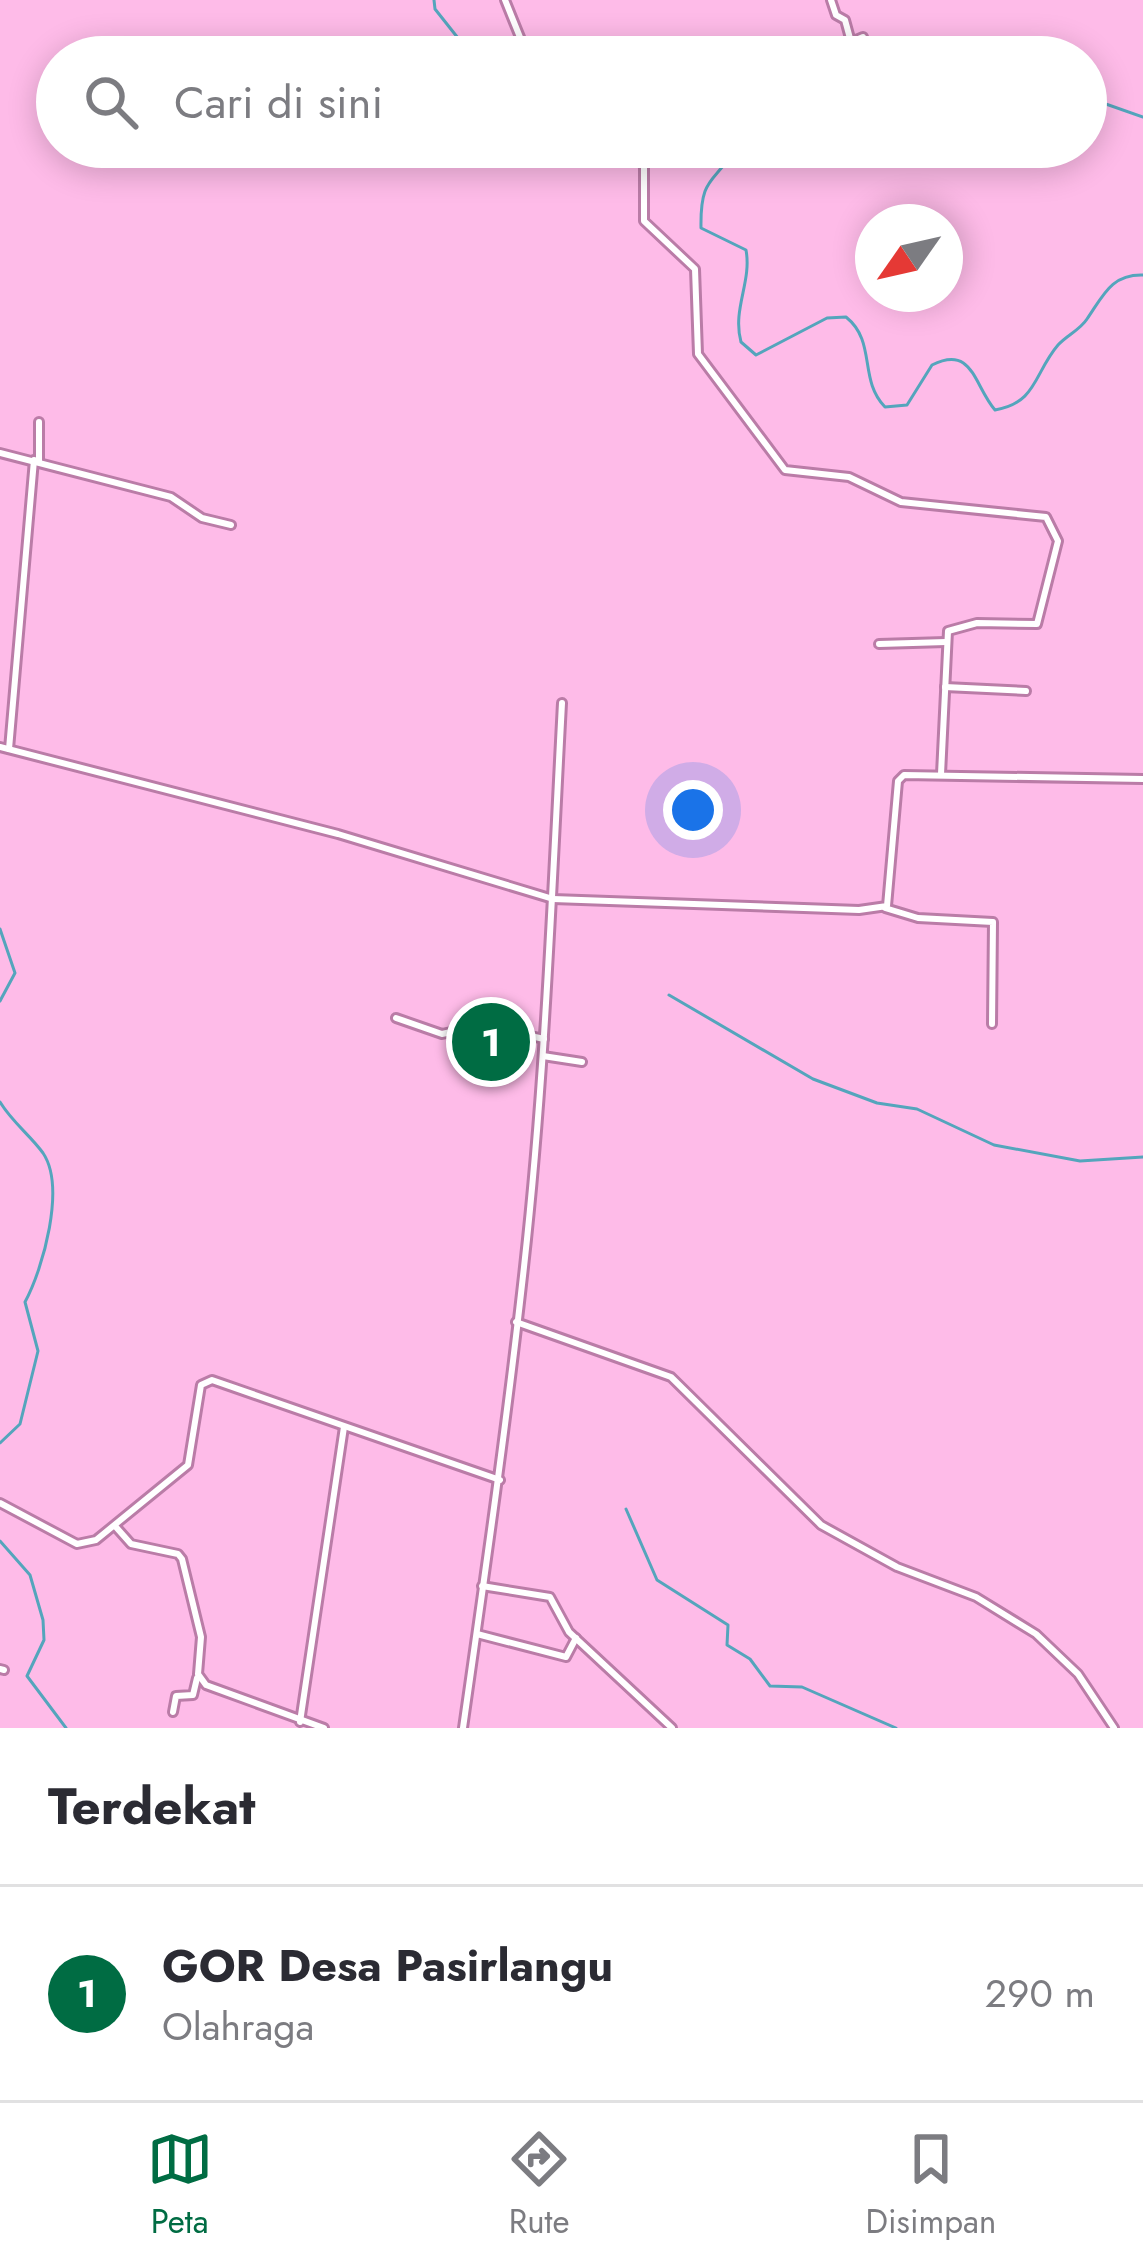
<!DOCTYPE html>
<html lang="id">
<style>
:root{--surface:#fff;--page:#f2f2f3;--text:#2b2b33;--muted:#7c7c81;--line:#e1e1e2;--accent:#006c43}
body{margin:0;font-family:Jost,sans-serif;background:var(--page);color:var(--text)}
.compass{position:absolute;left:855px;top:204px;width:108px;height:108px;border-radius:50%;background:var(--surface);box-shadow:0 6px 30px #0003;rotate:236deg}
.you{position:absolute;left:693px;top:810px;width:42px;height:42px;margin:-30px;border:9px solid #fff;border-radius:50%;background:#1a73e8;box-shadow:0 0 0 18px #1a73e833}
.badge{display:grid;place-items:center;width:78px;height:78px;border-radius:50%;background:var(--accent);color:#fff;font-size:39px;font-weight:700}
.pin{position:absolute;translate:-50% -50%;border:6px solid #fff;box-shadow:0 3px 12px #0006}
.list{margin:0;padding:0;list-style:none}
h2{display:flex;justify-content:space-between;align-items:center;height:156px;margin:0;padding:0 48px;font-size:51px}
h2 small{font-size:39px;font-weight:400;color:var(--muted)}
.list li{display:grid;grid-template-columns:78px 1fr auto;gap:36px;align-items:center;box-sizing:border-box;height:216px;padding:0 48px;border-top:3px solid var(--line)}
.list b{display:block;font-size:45px;white-space:nowrap}
.list p{margin:0;font-size:39px;white-space:nowrap;color:var(--muted)}
.list em{font-size:39px;font-style:normal;color:var(--muted)}
.icon{flex:none;width:66px;height:66px;fill:none;stroke:currentColor;stroke-width:2;stroke-linecap:round;stroke-linejoin:round}
.map{position:relative;flex:none;width:1143px;height:1728px;overflow:hidden}
.search{position:absolute;background:var(--surface);box-shadow:0 6px 30px #0003;left:36px;right:36px;top:36px;height:132px;display:flex;align-items:center;gap:30px;box-sizing:border-box;padding:0 42px;border-radius:66px;color:var(--muted);font-size:45px}
.sheet{height:372px;background:var(--surface)}
nav{display:flex;justify-content:space-around;align-items:center;box-sizing:border-box;height:168px;border-top:3px solid var(--line);background:var(--surface);font-size:33px;color:var(--muted)}
nav a{display:grid;justify-items:center;gap:6px}
nav .on{color:var(--accent)}
.map>svg:first-child{display:block}
</style>
<div class="map">
<svg width="1143" height="1728" viewBox="0 0 1143 1728">
<rect width="100%" height="100%" fill="#febbe8"/>
<g fill="none" stroke-linecap="round" stroke-linejoin="round">
<g stroke="#54a5bc" stroke-width="3">
<polyline points="434,0 435,9 473,57"/>
<polyline points="1086,97 1143,117"/>
<path d="M 511,147 C 545,169 601,164 637,147"/>
<path d="M 735,147 C 716,185 700,173 701,228 L 746,250 C 752,282 732,309 741,342 L 756,355 L 827,318 L 846,317 C 877,342 858,379 885,407 L 907,405 L 932,365 C 973,344 974,386 995,410 C 1037,403 1034,373 1058,345 C 1067,335 1080,330 1087,319 C 1103,296 1111,274 1143,275"/>
<polyline points="0,929 15,973 0,1001"/>
<polyline points="669,995 813,1079 877,1103 917,1109 994,1145 1080,1161 1143,1157"/>
<path d="M 0,1102 C 12,1122 30,1135 43,1153 C 66,1187 43,1269 25,1302 L 38,1351 L 20,1424 L 0,1443"/>
<polyline points="626,1509 657,1580 728,1625 727,1645 750,1659 770,1686 802,1687 896,1728"/>
<polyline points="0,1541 30,1575 43,1620 44,1640 27,1676 66,1728"/>
</g>
<defs>
<g id="minor">
<polyline points="505,0 528,57"/>
<polyline points="831,0 836,15 845,20 851,42 863,37"/>
<polyline points="627,147 644,166 644,221 695,269 698,354 785,470 849,477 901,502 1046,517 1058,541 1037,624 977,623 948,631 941,774"/>
<polyline points="39,422 39,461"/>
<polyline points="0,453 171,497 202,518 231,525"/>
<polyline points="879,644 946,642"/>
<polyline points="945,687 1026,691"/>
<polyline points="0,747 338,834 553,899 859,910 887,906 898,781 904,775 1143,779"/>
<polyline points="9,749 34,460"/>
<polyline points="885,908 918,918 993,922 992,1024"/>
<polyline points="396,1018 442,1034 482,1025 544,1039"/>
<polyline points="543,1056 582,1062"/>
<polyline points="516,1322 671,1377 821,1525 897,1567 976,1597 1036,1634 1078,1674 1114,1728"/>
<polyline points="0,1503 77,1544 96,1540 188,1465 201,1385 212,1380 500,1480"/>
<polyline points="115,1526 131,1544 178,1554 182,1559 201,1637 198,1674 206,1685 324,1728"/>
<polyline points="482,1586 550,1597 569,1632 672,1728"/>
<polyline points="477,1634 566,1657 576,1638"/>
<polyline points="0,1669 4,1670"/>
<polyline points="173,1712 176,1696 193,1695 197,1678"/>
<polyline points="300,1722 344,1427"/>
<path d="M 463,1728 C 485,1574 507,1421 524,1267 C 545,1079 552,891 562,703"/>
</g>
</defs>
<use href="#minor" stroke="#ba7ca7" stroke-width="12"/>
<use href="#minor" stroke="#fff" stroke-width="6"/>
</g>
</svg>
<svg class="compass" viewBox="-18 -18 36 36"><path d="M0-13l5 13h-10z" fill="#e53935"/><path d="M0 13l5-13h-10z" fill="#7c7c81"/></svg>
<div class="you"></div>
<div class="pin badge" style="left:491px;top:1042px">1</div>
<div class="search"><svg class="icon" aria-label="search" viewBox="0 0 24 24"><circle cx="10" cy="10" r="6"/><path d="M15 15l6 6"/></svg>Cari di sini</div>
</div>
<section class="sheet">
<h2>Terdekat<small></small></h2>
<ul class="list">
<li><span class="badge">1</span><div><b>GOR Desa Pasirlangu</b><p>Olahraga</p></div><em>290 m</em></li>
</ul>
</section>
<nav>
<a class="on"><svg class="icon" aria-label="map" viewBox="0 0 24 24"><path d="M3 6l6-2 6 2 6-2v14l-6 2-6-2-6 2zM9 4v14M15 6v14"/></svg>Peta</a>
<a><svg class="icon" aria-label="directions" viewBox="0 0 24 24"><path d="M12 3l9 9-9 9-9-9zM9 14v-3h6M13 9l2 2-2 2"/></svg>Rute</a>
<a><svg class="icon" aria-label="saved" viewBox="0 0 24 24"><path d="M7 4h10v16l-5-4-5 4z"/></svg>Disimpan</a>
</nav>
